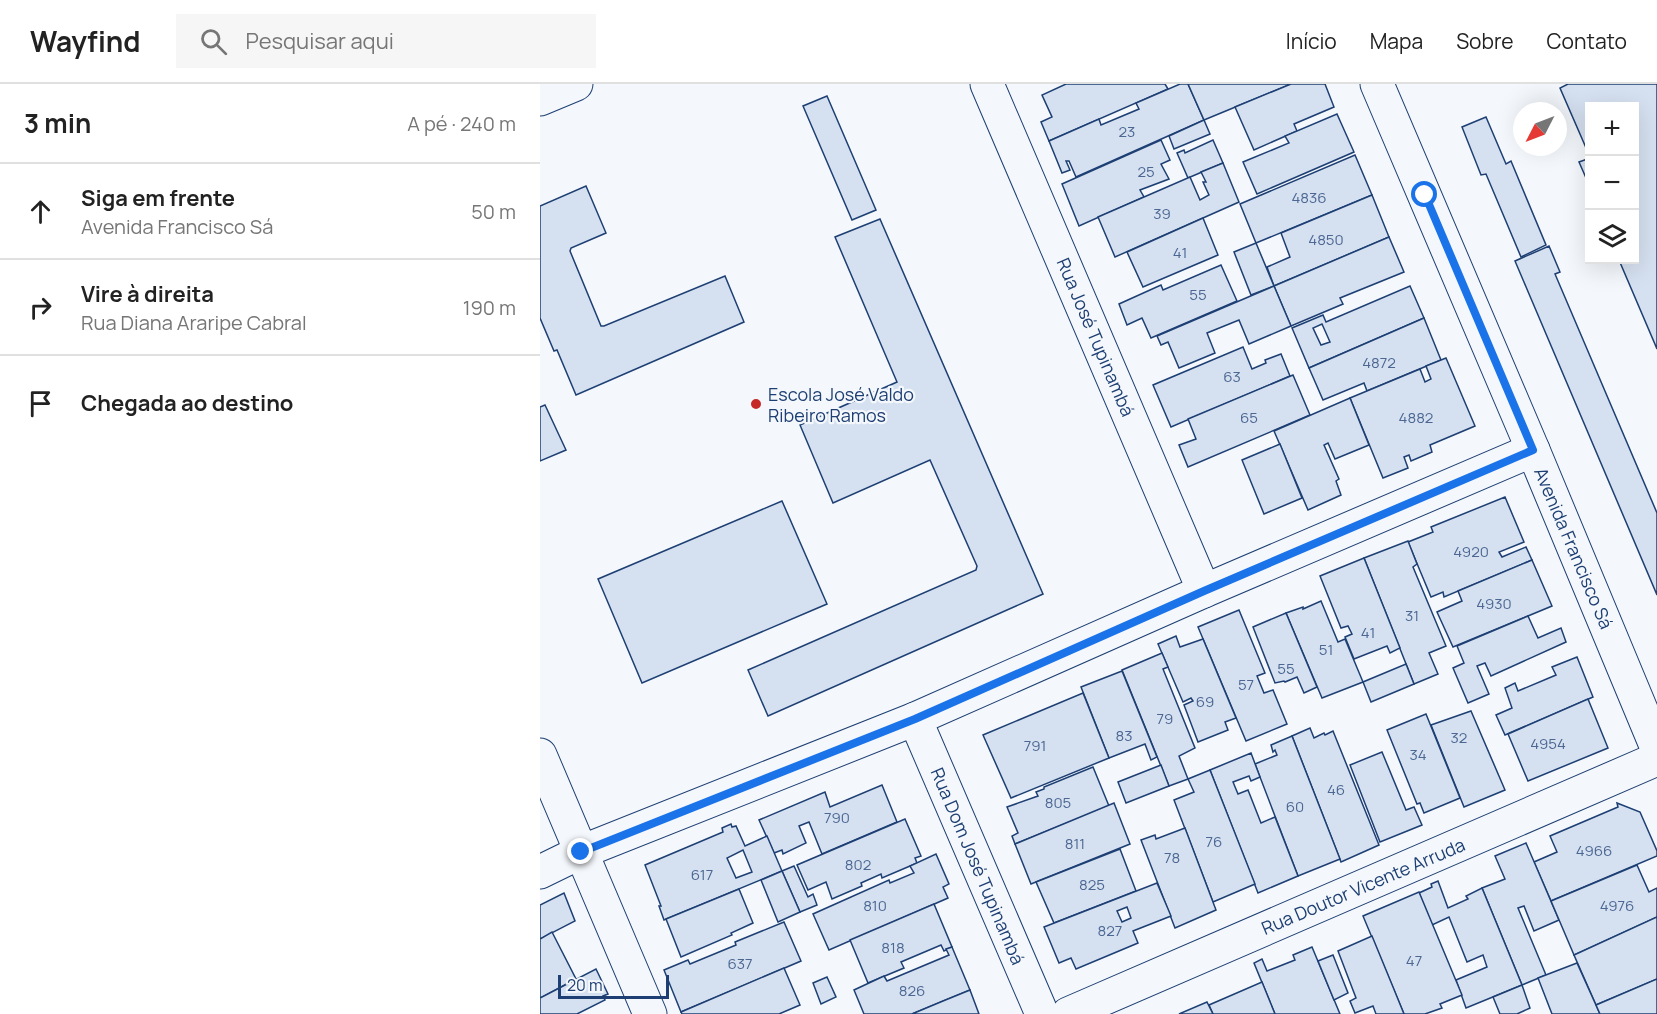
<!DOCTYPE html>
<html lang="pt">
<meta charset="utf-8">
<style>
:root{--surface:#fff;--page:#f6f6f6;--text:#222;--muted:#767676;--line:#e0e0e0}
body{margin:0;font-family:Manrope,sans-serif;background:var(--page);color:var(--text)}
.controls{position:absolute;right:18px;top:18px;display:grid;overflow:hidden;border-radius:0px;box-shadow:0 6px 24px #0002}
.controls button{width:54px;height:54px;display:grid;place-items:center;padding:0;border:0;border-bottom:2px solid var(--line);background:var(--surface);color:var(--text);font:30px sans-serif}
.compass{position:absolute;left:973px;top:18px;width:54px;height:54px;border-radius:50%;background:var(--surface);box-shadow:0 6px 24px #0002;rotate:228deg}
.scale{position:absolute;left:18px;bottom:15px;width:111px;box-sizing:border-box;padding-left:6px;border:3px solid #1d3f73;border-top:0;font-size:16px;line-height:21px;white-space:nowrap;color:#1d3f73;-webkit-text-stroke:4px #f4f7fb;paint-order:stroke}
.stop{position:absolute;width:18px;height:18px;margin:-14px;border:4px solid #1a73e8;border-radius:50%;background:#fff}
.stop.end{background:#1a73e8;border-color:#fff;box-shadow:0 2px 6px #0008}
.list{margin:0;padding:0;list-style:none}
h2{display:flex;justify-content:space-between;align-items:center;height:78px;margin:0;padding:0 24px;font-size:26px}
h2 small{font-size:20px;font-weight:400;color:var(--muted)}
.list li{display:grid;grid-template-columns:39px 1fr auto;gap:18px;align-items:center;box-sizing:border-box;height:96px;padding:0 24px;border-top:2px solid var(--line)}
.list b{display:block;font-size:22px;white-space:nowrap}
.list p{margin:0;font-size:20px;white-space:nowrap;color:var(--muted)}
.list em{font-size:20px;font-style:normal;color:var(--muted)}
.icon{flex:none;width:33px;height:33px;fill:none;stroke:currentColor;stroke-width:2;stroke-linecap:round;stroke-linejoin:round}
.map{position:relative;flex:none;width:1117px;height:930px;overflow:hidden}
header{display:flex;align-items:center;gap:36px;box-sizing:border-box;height:84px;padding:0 30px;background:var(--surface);border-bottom:2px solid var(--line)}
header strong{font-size:28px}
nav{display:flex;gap:33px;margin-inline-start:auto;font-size:21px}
.search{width:420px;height:54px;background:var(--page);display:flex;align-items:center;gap:15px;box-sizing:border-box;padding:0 21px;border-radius:0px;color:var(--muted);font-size:22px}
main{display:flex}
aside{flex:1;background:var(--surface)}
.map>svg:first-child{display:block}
</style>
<header>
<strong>Wayfind</strong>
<div class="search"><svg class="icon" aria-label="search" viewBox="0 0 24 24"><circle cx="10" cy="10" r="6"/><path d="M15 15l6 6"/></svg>Pesquisar aqui</div>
<nav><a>Início</a><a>Mapa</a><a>Sobre</a><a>Contato</a></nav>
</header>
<main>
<aside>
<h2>3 min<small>A pé · 240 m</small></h2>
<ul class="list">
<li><svg class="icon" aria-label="ahead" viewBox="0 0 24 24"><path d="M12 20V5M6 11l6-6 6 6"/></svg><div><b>Siga em frente</b><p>Avenida Francisco Sá</p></div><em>50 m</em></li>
<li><svg class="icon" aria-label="right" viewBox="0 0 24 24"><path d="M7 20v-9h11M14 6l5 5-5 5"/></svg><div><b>Vire à direita</b><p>Rua Diana Araripe Cabral</p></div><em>190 m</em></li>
<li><svg class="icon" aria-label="arrive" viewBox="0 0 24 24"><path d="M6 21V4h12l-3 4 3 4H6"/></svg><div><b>Chegada ao destino</b></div></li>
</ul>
</aside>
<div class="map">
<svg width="1117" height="930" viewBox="0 0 1117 930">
<rect width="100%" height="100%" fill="#f4f7fb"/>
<g fill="#d5e0f0" stroke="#1d3f73" stroke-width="1.5" fill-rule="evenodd">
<polygon points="526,0 625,0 628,5 509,57 501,38 512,33 502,11"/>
<polygon points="640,0 648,0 664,36 536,93 529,77 526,77 530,86 522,89 509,57 559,35 561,41 599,25 596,19"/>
<polygon points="648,0 751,0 664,36"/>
<polygon points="751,0 785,0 794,23 754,40 757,47 714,66 695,23"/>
<polygon points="1028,0 1117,0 1117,265 1079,176 1094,176 1094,22 1050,22 1050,73 1020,4"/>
<polygon points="287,12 336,126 312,136 263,22"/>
<polygon points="797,30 814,68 717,110 703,78 749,59 745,52"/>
<polygon points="946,33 966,80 971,77 1006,161 981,173 946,90 941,91 922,43"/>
<polygon points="664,36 670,50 634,65 629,52"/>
<polygon points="621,56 630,76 621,80 629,95 600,106 604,113 539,142 522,100"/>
<polygon points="673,56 683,79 648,94 637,69 644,66 645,69"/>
<polygon points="815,71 832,111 716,159 700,120"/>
<polygon points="1050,74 1050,103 1039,78"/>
<polygon points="683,79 699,118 575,173 558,133 650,93 660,116 669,111 663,98 666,98 661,88"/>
<polygon points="46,102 66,149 31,164 30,167 61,242 64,242 185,192 204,238 36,311 17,266 14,267 0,234 0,122"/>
<polygon points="832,111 849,153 734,202 727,183 750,173 741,149"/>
<polygon points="663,134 678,171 603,203 587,168"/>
<polygon points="340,135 503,510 228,632 208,586 436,486 437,482 390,376 293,419 260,341 357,298 295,153"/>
<polygon points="849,153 864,188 800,214 803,220 751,242 734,202"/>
<polygon points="716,159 734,202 711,211 694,168"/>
<polygon points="1009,162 1020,188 1015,190 1117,429 1117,511 975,177"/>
<polygon points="681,181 697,217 611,254 602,234 587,241 579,220 621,201 623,206"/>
<polygon points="734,202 751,242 709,260 699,236 667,249 675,269 639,284 628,258 621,261 617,252"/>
<path d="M 870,202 L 884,234 L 769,284 L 752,244 L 783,231 L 786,238 ZM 782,240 L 790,258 L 781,261 L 773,244 Z"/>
<polygon points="884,234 901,276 827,307 824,299 783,316 769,284"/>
<polygon points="703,263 712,285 726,279 725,276 741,270 750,292 631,343 613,301"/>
<polygon points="906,274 935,342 890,361 892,368 871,377 869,371 864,373 868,384 843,394 810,314 880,285 885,298 891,295 886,282"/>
<polygon points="753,291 770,331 648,383 639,361 656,355 648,335"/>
<polygon points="810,314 829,361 795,375 788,359 784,361 799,395 796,397 801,411 768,426 734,347"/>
<polygon points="5,321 26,366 0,377 0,323"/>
<polygon points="740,360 762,414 724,430 702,376"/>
<polygon points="965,413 984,458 959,468 962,473 986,463 992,476 904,513 903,508 891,513 868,458 893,448 891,443"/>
<polygon points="242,417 287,520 102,599 58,495"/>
<polygon points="868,457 877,480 873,483 906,562 889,569 898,590 874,600 824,474"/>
<polygon points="824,474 860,564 850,569 847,562 814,575 805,553 812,550 808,542 801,544 780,492"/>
<polygon points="992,476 1012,522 913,563 897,528 922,517 918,507"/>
<polygon points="781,517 798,558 805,555 823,598 782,614 746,529 763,523 763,525"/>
<polygon points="699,526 725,589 717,592 724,609 733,606 747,640 706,657 658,543"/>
<polygon points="746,529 777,603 764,609 757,593 745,598 744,597 735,599 713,543"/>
<polygon points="988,532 998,554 1021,544 1026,558 951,592 945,579 937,582 949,610 928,619 913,584 924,579 917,562"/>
<polygon points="636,552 640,563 663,555 696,634 685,638 688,646 658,658 644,621 653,617 651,614 643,618 618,560"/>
<polygon points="622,569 628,583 623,585 655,664 639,672 648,695 629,702 582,586"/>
<polygon points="1037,573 1053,613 965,651 956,631 972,624 965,604 975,599 978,607 1016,591 1012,583"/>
<polygon points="866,580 874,600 831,618 823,598"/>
<polygon points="582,587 617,673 611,676 605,660 569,674 541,603"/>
<polygon points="543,609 569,674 471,714 443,651"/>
<polygon points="1048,615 1068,664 988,697 968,650"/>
<polygon points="931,627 965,706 924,723 891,641"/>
<polygon points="886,630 920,714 884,729 880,719 877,720 847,646"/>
<polygon points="770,644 774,654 784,649 785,651 793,647 839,761 801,778 752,652"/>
<polygon points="752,652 800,775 758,792 715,680 737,671 735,666 733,668 731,661"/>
<polygon points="842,668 866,726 874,723 882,741 840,758 810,681"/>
<polygon points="711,669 720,693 711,697 709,692 693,698 698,710 708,706 721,739 735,733 758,792 718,809 670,686"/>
<polygon points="621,681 629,702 586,719 578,698"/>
<polygon points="553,683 569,722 475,760 472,752 478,749 467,723 498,712 496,708 504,705 504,703"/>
<polygon points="670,686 715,800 673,818 634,716 654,708 648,695"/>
<polygon points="342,701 357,738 282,770 269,738 259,742 266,759 243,770 242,766 234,769 219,736 285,708 290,723"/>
<polygon points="574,719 590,760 491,800 475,760"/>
<polygon points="1077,719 1100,728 1117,767 1117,772 1011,817 994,778 1017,768 1010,752 1078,723"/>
<polygon points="365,735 381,772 375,774 377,779 342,794 341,790 321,799 322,802 292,815 286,798 268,806 257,781"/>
<path d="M 191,740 L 192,743 L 196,742 L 205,762 L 227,752 L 242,787 L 124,836 L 119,822 L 121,822 L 105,781 L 183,748 L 182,744 ZM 203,766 L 212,788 L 196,794 L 187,774 Z"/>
<polygon points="645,744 676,826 635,844 601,756 615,751 616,755"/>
<polygon points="986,759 1019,836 994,847 984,822 978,824 1006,891 982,901 942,804 965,795 955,772"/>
<polygon points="580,765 596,807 514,839 496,798"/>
<polygon points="396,770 409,800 403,803 408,814 289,866 273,830 349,796 350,799 374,789 370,782"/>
<polygon points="1097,781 1109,808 1117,804 1117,833 1034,871 1011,817"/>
<polygon points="254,782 268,813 273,810 277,821 260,828 242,787"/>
<polygon points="242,787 260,828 238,838 221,796"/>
<polygon points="898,797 908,824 928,815 926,812 942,804 982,901 926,924 916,896 947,883 943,871 927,878 909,833 892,841 879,809 892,803 891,800"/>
<path d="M 617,799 L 631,832 L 593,847 L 598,859 L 536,885 L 531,874 L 519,879 L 504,843 ZM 587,823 L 591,834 L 582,838 L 577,827 Z"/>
<polygon points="199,805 213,839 191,849 192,851 141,873 126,835"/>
<polygon points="879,808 922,911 900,920 902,924 885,930 864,930 823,832"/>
<polygon points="24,809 35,837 0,855 0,821"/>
<polygon points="394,820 412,863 404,867 401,861 361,878 364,884 328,899 310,856"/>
<polygon points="1117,833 1117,895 1056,921 1034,871"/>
<polygon points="244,838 261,877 141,928 124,886 148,876 150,880 196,861 195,858"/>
<polygon points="12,848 36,895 0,914 0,855"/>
<polygon points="832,852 853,903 864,930 836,930 833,922 815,929 810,917 816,914 798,867"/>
<polygon points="412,863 430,906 372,930 324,930 314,906 344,892 347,897 409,871 406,865"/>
<polygon points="772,863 800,930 735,930 714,879 722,875 727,887 755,876 753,871"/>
<polygon points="793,871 808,909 794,916 778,877"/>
<polygon points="1037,879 1060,930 1012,930 998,894"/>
<polygon points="244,884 260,921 239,930 142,930 141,928"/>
<polygon points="56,885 68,910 63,912 65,916 37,930 0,930 0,914"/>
<polygon points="287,893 296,913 281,920 273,899"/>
<polygon points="1117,895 1117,930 1060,930 1056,921"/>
<polygon points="722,898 735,930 673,930 669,921"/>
<polygon points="982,901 990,924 977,930 960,930 953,913"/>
<polygon points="430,906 439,930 372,930 403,917"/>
<polygon points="667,918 673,930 639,930"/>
</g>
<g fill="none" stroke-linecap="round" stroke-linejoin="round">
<defs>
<g id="minor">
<polyline points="447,0 664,507"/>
<polyline points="0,15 36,0"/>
<polyline points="375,635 502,930"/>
<polyline points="0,671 110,930"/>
<polyline points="0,788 41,768 375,635 664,507 993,366"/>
<polyline points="528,930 1117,675"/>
</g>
<polyline id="major" points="837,0 993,366 1117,664"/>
</defs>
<use href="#minor" stroke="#1d3f73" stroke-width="35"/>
<use href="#major" stroke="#1d3f73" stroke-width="35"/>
<use href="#minor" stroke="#f4f7fb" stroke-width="33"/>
<use href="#major" stroke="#f4f7fb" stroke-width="33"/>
</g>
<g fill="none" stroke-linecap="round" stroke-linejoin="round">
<polyline stroke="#1a73e8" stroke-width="8" points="41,768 375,635 664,507 993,366 885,111"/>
</g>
<circle fill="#c62828" stroke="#f4f7fb" stroke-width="2" cx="216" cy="320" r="6"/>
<g text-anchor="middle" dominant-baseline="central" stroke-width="4.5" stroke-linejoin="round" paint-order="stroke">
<g font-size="15" fill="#4b6792">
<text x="587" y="47">23</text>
<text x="606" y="87">25</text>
<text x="769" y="113">4836</text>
<text x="622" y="129">39</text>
<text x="786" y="155">4850</text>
<text x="640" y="168">41</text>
<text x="658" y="210">55</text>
<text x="839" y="278">4872</text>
<text x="692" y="292">63</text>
<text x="709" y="333">65</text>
<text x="876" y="333">4882</text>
<text x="931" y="467">4920</text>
<text x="954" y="519">4930</text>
<text x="872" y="531">31</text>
<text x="828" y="548">41</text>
<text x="786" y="565">51</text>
<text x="746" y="584">55</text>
<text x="706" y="600">57</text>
<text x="665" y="617">69</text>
<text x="625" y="634">79</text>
<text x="584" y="651">83</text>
<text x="919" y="653">32</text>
<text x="1008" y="659">4954</text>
<text x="495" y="661">791</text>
<text x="878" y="670">34</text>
<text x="796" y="705">46</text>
<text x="518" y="718">805</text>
<text x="755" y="722">60</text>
<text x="297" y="733">790</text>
<text x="674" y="757">76</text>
<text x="535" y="759">811</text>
<text x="1054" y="766">4966</text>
<text x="632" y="773">78</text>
<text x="318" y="780">802</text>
<text x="162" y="790">617</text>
<text x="552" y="800">825</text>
<text x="335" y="821">810</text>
<text x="1077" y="821">4976</text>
<text x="570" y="846">827</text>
<text x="353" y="863">818</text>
<text x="874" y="876">47</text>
<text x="200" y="879">637</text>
<text x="372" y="906">826</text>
</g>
<g font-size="18" fill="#1d3f73" stroke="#f4f7fb">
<text transform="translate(556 253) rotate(67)">Rua José Tupinambá</text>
<text transform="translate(1034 464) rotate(67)">Avenida Francisco Sá</text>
<text transform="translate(438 782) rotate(67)">Rua Dom José Tupinambá</text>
<text transform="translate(823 802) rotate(-23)">Rua Doutor Vicente Arruda</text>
</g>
<g font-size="18" fill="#1d3f73" stroke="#f4f7fb" text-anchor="start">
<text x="228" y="310">Escola José Valdo<tspan x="228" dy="21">Ribeiro Ramos</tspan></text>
</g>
</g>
</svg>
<div class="controls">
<button>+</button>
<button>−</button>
<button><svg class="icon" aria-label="layers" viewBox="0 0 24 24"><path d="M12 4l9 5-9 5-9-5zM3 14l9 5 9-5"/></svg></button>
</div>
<svg class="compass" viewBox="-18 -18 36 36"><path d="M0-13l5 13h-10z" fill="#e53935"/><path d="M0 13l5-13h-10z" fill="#767676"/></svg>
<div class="scale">20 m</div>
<div class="stop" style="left:885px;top:111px"></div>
<div class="stop end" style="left:41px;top:768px"></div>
</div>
</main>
